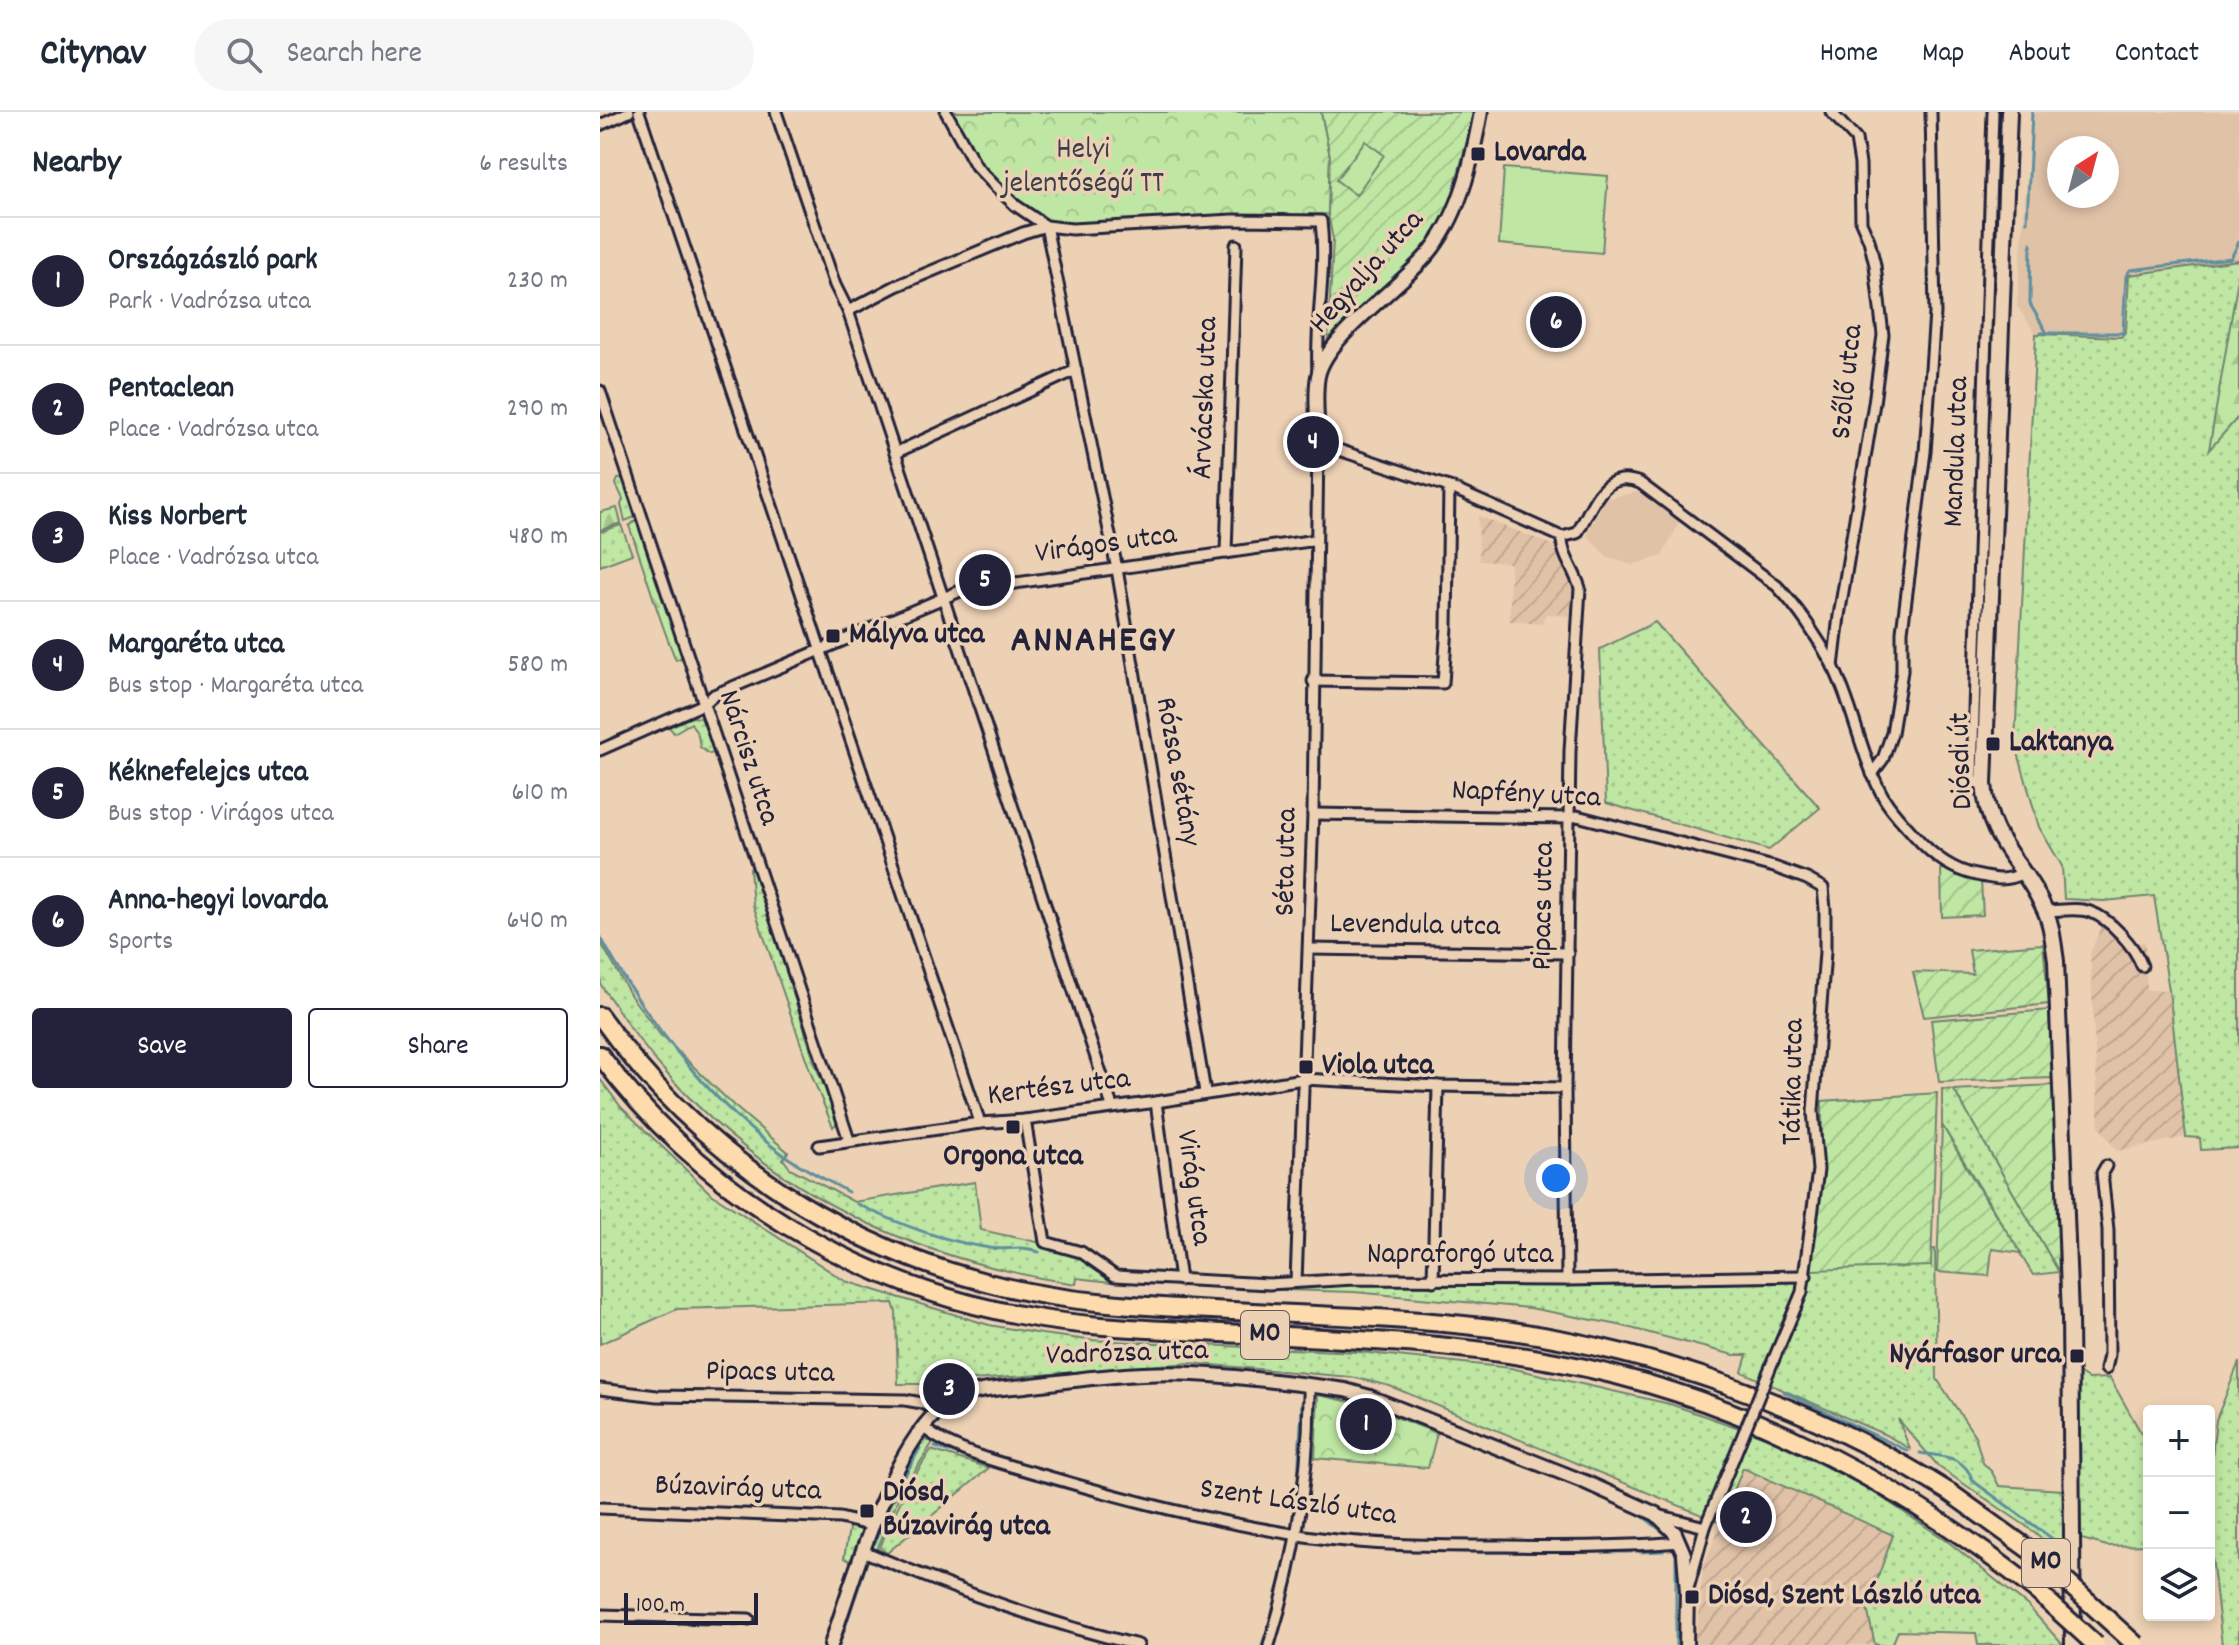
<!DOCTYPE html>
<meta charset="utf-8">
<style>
:root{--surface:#fff;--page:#f6f6f7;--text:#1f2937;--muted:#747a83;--line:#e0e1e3;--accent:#22223b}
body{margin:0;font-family:Dekko,sans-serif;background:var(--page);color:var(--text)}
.controls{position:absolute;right:24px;bottom:24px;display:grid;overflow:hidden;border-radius:8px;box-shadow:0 4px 12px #0003}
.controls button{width:72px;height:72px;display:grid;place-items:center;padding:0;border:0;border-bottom:2px solid var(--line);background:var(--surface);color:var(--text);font:40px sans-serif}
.compass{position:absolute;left:1447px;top:24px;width:72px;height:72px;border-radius:50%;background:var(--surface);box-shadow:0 4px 12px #0003;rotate:36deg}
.scale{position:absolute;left:24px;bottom:20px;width:134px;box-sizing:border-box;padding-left:8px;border:4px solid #22223b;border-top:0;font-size:22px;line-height:28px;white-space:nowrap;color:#22223b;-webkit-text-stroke:6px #edd1b4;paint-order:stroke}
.you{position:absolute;left:956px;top:1066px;width:28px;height:28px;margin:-20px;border:6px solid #fff;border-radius:50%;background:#1a73e8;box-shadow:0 0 0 12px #1a73e833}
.badge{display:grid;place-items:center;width:52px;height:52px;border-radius:50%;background:var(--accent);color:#fff;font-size:26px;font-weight:700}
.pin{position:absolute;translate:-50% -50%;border:4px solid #fff;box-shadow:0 2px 8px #0006}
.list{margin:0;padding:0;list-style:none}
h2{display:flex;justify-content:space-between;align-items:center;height:104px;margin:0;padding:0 32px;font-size:34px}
h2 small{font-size:26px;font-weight:400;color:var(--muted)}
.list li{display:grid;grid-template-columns:52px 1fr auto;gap:24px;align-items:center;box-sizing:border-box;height:128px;padding:0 32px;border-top:2px solid var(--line)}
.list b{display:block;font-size:30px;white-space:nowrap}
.list p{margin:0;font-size:26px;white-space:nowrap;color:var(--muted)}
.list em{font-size:26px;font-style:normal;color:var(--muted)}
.actions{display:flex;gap:16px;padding:24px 32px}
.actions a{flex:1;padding:18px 0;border:2px solid var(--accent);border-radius:8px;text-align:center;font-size:28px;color:var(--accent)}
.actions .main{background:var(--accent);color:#fff}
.icon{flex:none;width:44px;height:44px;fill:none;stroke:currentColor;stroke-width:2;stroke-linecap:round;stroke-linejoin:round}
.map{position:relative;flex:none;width:1639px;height:1533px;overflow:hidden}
header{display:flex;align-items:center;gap:48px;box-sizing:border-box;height:112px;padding:0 40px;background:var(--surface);border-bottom:2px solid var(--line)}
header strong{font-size:38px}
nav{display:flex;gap:44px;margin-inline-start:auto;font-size:28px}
.search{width:560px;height:72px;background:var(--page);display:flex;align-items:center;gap:20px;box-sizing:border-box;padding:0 28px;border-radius:44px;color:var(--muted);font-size:30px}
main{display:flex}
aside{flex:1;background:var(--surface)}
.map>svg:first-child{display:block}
</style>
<header>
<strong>Citynav</strong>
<div class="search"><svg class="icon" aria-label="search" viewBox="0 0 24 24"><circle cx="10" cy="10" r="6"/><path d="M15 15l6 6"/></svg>Search here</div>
<nav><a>Home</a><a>Map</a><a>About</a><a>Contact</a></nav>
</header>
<main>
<aside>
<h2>Nearby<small>6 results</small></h2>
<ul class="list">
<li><span class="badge">1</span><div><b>Országzászló park</b><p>Park · Vadrózsa utca</p></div><em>230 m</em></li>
<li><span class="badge">2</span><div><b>Pentaclean</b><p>Place · Vadrózsa utca</p></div><em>290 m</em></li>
<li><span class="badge">3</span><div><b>Kiss Norbert</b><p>Place · Vadrózsa utca</p></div><em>480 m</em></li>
<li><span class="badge">4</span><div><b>Margaréta utca</b><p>Bus stop · Margaréta utca</p></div><em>580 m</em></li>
<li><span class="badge">5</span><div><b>Kéknefelejcs utca</b><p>Bus stop · Virágos utca</p></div><em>610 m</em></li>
<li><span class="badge">6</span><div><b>Anna-hegyi lovarda</b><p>Sports</p></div><em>640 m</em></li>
</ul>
<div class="actions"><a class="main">Save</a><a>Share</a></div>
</aside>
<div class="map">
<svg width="1639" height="1533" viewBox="0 0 1639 1533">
<defs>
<pattern id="industrial-furrows" width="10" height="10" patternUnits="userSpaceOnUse" patternTransform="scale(2)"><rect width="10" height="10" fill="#e0c2a7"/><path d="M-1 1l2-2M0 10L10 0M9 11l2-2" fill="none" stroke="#c0a691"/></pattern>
<pattern id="grass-dots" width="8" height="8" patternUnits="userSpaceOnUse" patternTransform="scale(2)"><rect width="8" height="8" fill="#bfe7a3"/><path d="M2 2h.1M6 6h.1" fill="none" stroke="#a4c68d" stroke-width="1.8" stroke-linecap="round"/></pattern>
<pattern id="forest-firs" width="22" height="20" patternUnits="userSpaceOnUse" patternTransform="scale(2)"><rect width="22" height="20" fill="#bfe7a3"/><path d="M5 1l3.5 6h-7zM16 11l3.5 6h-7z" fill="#a4c68d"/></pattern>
<pattern id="park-crowns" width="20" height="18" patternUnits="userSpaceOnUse" patternTransform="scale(2)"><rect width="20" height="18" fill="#bfe7a3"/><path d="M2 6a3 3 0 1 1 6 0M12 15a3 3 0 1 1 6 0" fill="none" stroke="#a4c68d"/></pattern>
<pattern id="garden-furrows" width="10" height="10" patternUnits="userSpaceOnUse" patternTransform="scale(2)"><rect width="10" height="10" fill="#bfe7a3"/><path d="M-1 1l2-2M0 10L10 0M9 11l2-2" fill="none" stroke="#a4c68d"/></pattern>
</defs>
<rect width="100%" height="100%" fill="#edd1b4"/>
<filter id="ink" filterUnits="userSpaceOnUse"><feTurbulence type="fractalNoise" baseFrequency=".0125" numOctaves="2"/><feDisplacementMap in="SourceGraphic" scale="16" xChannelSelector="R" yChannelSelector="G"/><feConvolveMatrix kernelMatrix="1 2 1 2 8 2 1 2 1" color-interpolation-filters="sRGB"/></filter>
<g filter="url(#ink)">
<g fill="#e0c2a7" fill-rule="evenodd">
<path d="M 1432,0 L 1639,0 L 1639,148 L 1530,163 L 1526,219 L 1521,225 L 1436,222 L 1417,194 ZM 1459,36 L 1507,36 L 1507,84 L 1459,84 Z"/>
<polygon points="1037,380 1061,390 1080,409 1062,444 1032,453 1006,444 987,423 1004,387"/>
</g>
<g fill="url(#industrial-furrows)">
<polygon points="878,404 953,433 971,459 973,504 946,502 941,512 910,509 910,451 879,449"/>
<polygon points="1504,808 1535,832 1545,830 1547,878 1569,878 1586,1025 1517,1039 1499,1015 1490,842"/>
<polygon points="1143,1355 1294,1423 1267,1496 1275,1533 1095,1533 1103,1456"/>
</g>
<g fill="url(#grass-dots)" stroke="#70846f" stroke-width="2">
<polygon points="1639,148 1639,1036 1601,1038 1600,1026 1586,1025 1569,878 1554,784 1504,789 1464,787 1462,754 1439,715 1415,630 1436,222 1521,225 1526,219 1529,163"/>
<polygon points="24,366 36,400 35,405 25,409 21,393 23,387 16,372 18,367"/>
<polygon points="21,413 32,442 0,454 0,420"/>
<polygon points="1055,510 1220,696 1169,738 1006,691 1000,537"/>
<polygon points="92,605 101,606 116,641 109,642 100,635 98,623 91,611 74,621 69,615"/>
<polygon points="154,755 215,952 236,1004 237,1011 233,1015 213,967 153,793 150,757"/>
<path d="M 0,829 L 31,884 L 59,921 L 133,993 L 188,1040 L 183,1047 L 190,1056 L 254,1090 L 375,1070 L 381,1118 L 460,1135 L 491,1147 L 514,1167 L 511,1170 L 477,1166 L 476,1172 C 313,1148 170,1081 61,955 C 43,935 29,914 14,892 C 10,886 3,878 1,872 C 0,860 0,841 0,829 Z"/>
<polygon points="0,967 21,995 110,1081 245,1169 389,1213 442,1222 488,1228 759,1240 911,1256 1070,1292 1168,1326 1264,1374 1346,1428 1428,1494 1463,1533 1378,1533 1376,1521 1298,1519 1292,1533 1275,1533 1267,1496 1293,1423 1143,1356 1121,1411 790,1274 751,1265 590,1251 323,1272 298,1272 296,1200 293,1191 77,1197 0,1232"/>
<polygon points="1342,977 1354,978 1459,1160 1433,1163 1342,1013"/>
<polygon points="1335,1137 1337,1267 1375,1324 1383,1351 1392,1360 1399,1374 1463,1378 1463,1445 1426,1414 1339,1355 1298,1307 1310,1337 1288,1324 1142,1260 1147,1243 1134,1243 1019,1213 930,1196 754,1180 685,1178 695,1172 1188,1169 1246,1143"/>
<polygon points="1639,1250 1639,1533 1622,1533 1609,1418 1609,1371 1616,1308"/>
<polygon points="1477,1260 1488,1267 1510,1266 1549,1335 1549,1433 1507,1434 1478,1426 1480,1331"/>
<polygon points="326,1328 333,1330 299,1384 276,1440 271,1431 282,1404 300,1379 300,1363 316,1334"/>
<path d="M 331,1338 L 389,1356 L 287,1441 L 280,1436 C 293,1400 310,1370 331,1338 Z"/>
<path d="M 250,1411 C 273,1421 260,1432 250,1449 L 244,1446 Z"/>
</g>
<g fill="url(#forest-firs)" stroke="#70846f" stroke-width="2">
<polygon points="1639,161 1639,304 1609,338"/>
<polygon points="17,396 21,411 0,418 0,400"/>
<path d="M 34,410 L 40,410 L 85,544 L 76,548 C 57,504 46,459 29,414 Z"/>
</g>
<g fill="url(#park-crowns)" stroke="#70846f" stroke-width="2">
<polygon points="350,0 721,0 730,44 728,102 471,113 446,110 412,84 378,50"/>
<polygon points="718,1283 765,1293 837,1321 828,1356 715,1346"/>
</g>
<g fill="url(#garden-furrows)" stroke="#70846f" stroke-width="2">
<polygon points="721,0 875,0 844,113 817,146 728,227 733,127 728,102 730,44"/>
<polygon points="1341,755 1381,769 1383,803 1342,805"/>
<polygon points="1443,832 1449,892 1324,905 1313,860 1373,862 1369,838"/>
<polygon points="1449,898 1453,966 1339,970 1331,908"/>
<polygon points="1454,973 1459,1160 1354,978"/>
<polygon points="1337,981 1331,1154 1211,1158 1222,1058 1222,989"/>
<polygon points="1342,1013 1382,1082 1421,1141 1392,1137 1389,1164 1337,1160"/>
</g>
<g fill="#bfe7a3" stroke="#70846f" stroke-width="2">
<polygon points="765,29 784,43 756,83 736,68"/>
<polygon points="904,56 1008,64 1002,141 899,132"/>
</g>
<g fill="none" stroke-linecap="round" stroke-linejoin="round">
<g stroke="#5f8f9f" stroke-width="3">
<polyline points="1427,110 1432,0"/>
<polyline points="1431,131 1430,192 1447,221"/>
<polyline points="1441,221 1523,221 1526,164 1530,158 1631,146 1639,130"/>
<path d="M 0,824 C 42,903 111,992 184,1043 C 204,1057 227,1068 248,1080"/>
<path d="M 257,1092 C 301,1113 340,1128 389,1136 C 406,1139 423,1132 439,1140"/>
<polyline points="1184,1280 1308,1339"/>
<polyline points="337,1311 356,1297"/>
<polyline points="335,1335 392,1353"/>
<path d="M 1320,1341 C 1344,1345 1364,1343 1373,1369 L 1465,1436"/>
<polyline points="397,1355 434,1367"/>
<polyline points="303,1367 320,1336"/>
<polyline points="443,1370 567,1403 660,1421"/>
<polyline points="1040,1402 1067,1423"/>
<polyline points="693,1409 698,1369 702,1291"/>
<polyline points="275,1431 288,1398"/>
<polyline points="725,1432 737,1433"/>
<polyline points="806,1438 826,1438"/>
<polyline points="833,1439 871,1440"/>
<polyline points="876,1440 1031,1440"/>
<polyline points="1040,1440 1063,1439"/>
<polyline points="1076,1443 1076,1533"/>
<polyline points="1480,1448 1481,1473"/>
<polyline points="275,1451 406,1501"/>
<polyline points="1480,1493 1480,1509"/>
<polyline points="674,1496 689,1432"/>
<polyline points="414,1503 516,1533"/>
<polyline points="239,1533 265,1456"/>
<polyline points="662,1533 672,1504"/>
</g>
<defs>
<g id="minor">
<polyline points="39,0 380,1011"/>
<polyline points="176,0 235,173 248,199 512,994"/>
<path d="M 346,0 L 376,54 L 395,74 L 415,93 L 446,114 L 472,117 L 633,108 L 721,109 C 727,159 715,210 718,260"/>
<polyline points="1231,0 1256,27 1260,52 1261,110 1269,128 1275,153 1283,223 1274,291 1239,504 1233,555"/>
<polyline points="0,13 29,0"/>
<polyline points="248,199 296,174 423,121 446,114 517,457 605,980"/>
<polyline points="0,279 249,1028"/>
<polyline points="295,341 476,258"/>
<path d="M 962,425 C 961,442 975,459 980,476 L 970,639 L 965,976 L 967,1168"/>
<polyline points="626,441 636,133"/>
<polyline points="713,569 843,571 847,515 849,375"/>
<polyline points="0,638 104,592 114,583 360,479 716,428"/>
<polyline points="1272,662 1283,647 1292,621 1302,559 1302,519 1325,340 1335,201 1331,0"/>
<polyline points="1384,672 1373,670 1372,662 1393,0"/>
<polyline points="713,702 970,706 977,704 1174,755 1207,767 1223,776 1225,797 1225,840 1213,999 1218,1058 1202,1180 1173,1249"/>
<path d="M 1446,799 C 1459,799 1478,795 1490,800 C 1510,806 1535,835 1542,854"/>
<polyline points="710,837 968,841"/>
<polyline points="556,990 580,1168"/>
<polyline points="425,1008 445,1130 481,1140 515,1164 669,1172 754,1167 967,1168 1206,1164"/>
<polyline points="219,1034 380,1011 425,1008 556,990 703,967 838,974 965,976"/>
<polyline points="833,1169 838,974"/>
<path d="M 696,1170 L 713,702 L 718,331 L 849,375 L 962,425 L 977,421 C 993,395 1002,356 1040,371 L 1177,474 C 1198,496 1219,527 1233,554 C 1254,596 1261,645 1284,686 C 1292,700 1305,712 1315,724 C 1332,743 1351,758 1376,763 C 1394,767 1406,770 1423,761"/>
<polyline points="1506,1257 1509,1243 1508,1118 1502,1061 1506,1054"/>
<polyline points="0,1277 57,1284 305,1288 322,1291 337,1299"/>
<path d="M 323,1315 C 349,1339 411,1354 446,1364 C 531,1389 617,1411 705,1424 C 771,1434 838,1434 905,1434 C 963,1435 1022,1435 1080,1430"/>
<polyline points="0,1396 240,1406 273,1414"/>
<polyline points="1058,1403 1105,1415"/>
<path d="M 263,1439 C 353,1477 444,1511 538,1533"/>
<polyline points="1089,1473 1105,1415 1134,1345"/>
<polyline points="0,1503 149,1507"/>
<path d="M 669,1533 C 696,1447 710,1363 709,1273"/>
</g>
<g id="tertiary">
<path d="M 718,331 C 718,310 714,284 718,264 C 727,222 805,173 832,137 C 862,98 872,48 881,0"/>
<path d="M 231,1533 C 252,1470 290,1340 339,1298 C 362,1277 396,1277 425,1274 C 480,1267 539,1259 594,1262 C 645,1265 695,1271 745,1278 L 770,1285 L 985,1370 L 1056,1402 L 1075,1421 L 1084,1442 L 1087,1480 L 1086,1533"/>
</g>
<path id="secondary" d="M 1409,0 L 1384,672 C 1389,732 1420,745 1443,794 C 1452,811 1453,830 1456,849 L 1470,1204 L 1473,1533"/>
<g id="trunk">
<path d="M 0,904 C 116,1068 298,1171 498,1190 C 629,1203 761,1200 891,1216 C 1052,1237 1210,1293 1349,1380"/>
<path d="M 0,943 C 101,1080 257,1174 425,1204 C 477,1214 530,1216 583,1219 C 708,1226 833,1227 956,1250 C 1135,1283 1299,1369 1440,1482"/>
</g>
</defs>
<use href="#minor" stroke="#22223b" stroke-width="15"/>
<use href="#tertiary" stroke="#22223b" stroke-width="18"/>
<use href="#secondary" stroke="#22223b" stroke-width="20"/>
<use href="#trunk" stroke="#22223b" stroke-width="22"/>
<use href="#minor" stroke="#edd1b4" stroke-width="9"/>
<use href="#tertiary" stroke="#edd1b4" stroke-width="12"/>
<use href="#secondary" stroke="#edd1b4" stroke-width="14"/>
<use href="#trunk" stroke="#fddbac" stroke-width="16"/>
<defs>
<polyline id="minor-bridge" points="1134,1345 1173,1249"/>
<g id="trunk-bridge">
<polyline points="1349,1380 1438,1444 1536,1533"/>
<polyline points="1440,1482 1496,1533"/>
</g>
</defs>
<use href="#minor-bridge" stroke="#22223b" stroke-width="15" stroke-linecap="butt"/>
<use href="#trunk-bridge" stroke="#22223b" stroke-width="22" stroke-linecap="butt"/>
<use href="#minor-bridge" stroke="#edd1b4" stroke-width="9"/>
<use href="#trunk-bridge" stroke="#fddbac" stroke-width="16"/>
</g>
</g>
<g fill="#22223b" stroke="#edd1b4" stroke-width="3">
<rect x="870" y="34" width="16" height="16" rx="4"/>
<rect x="225" y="516" width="16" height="16" rx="4"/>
<rect x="1385" y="624" width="16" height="16" rx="4"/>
<rect x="698" y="947" width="16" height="16" rx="4"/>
<rect x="405" y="1007" width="16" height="16" rx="4"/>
<rect x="1469" y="1236" width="16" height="16" rx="4"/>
<rect x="259" y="1391" width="16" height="16" rx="4"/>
<rect x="1084" y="1477" width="16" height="16" rx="4"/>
</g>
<g text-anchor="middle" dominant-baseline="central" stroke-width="7" stroke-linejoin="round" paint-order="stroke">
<g fill="#edd1b4" stroke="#5f565f" stroke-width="2">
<rect x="641" y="1199" width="48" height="48" rx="6"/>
<rect x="1422" y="1427" width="48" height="48" rx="6"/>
</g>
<g font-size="28" font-weight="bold" fill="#22223b">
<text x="665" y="1223">M0</text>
<text x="1446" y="1451">M0</text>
</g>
<g font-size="30" fill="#3a404b" stroke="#edd1b4">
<text x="483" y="39">Helyi<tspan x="483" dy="34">jelentőségű TT</tspan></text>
</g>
<g font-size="30" font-weight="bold" fill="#22223b" stroke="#edd1b4" text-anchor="start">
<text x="894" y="42">Lovarda</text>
<text x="249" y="524">Mályva utca</text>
<text x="1409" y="632">Laktanya</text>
<text x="722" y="955">Viola utca</text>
<text x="413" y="1046" text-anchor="middle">Orgona utca</text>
<text x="1461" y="1244" text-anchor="end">Nyárfasor urca</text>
<text x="283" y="1382">Diósd,<tspan x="283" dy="34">Búzavirág utca</tspan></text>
<text x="1108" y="1485">Diósd, Szent László utca</text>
</g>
<g font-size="30" fill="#22223b" stroke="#edd1b4">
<text transform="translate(768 161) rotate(-48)">Hegyalja utca</text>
<text transform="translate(1249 270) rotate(-84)">Szőlő utca</text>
<text transform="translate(607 286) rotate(-88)">Árvácska utca</text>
<text transform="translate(1358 340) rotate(-88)">Mandula utca</text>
<text transform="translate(506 434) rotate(-8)">Virágos utca</text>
<text transform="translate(147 646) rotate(72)">Nárcisz utca</text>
<text transform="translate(1363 649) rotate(-92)">Diósdi út</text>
<text transform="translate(576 660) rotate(80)">Rózsa sétány</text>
<text transform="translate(926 684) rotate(3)">Napfény utca</text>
<text transform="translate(688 750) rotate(-89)">Séta utca</text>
<text transform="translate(945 794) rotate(-89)">Pipacs utca</text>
<text transform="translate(815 815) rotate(1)">Levendula utca</text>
<text transform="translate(1195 970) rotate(-89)">Tátika utca</text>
<text transform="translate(459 977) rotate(-7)">Kertész utca</text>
<text transform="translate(592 1076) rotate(82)">Virág utca</text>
<text x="860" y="1144">Napraforgó utca</text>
<text transform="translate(527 1243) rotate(-2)">Vadrózsa utca</text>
<text transform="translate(170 1262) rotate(1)">Pipacs utca</text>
<text transform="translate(138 1378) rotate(2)">Búzavirág utca</text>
<text transform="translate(698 1392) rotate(8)">Szent László utca</text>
</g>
<g font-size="38" font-weight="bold" letter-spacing="2" fill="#22223b" stroke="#edd1b4">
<text x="493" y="530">ANNAHEGY</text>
</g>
</g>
</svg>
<div class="controls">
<button>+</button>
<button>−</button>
<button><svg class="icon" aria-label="layers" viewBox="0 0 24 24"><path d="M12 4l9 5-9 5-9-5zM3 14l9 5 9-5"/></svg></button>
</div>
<svg class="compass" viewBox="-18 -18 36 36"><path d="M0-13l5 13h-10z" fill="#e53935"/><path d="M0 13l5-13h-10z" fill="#747a83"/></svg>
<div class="scale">100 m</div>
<div class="you"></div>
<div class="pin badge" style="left:766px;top:1312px">1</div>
<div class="pin badge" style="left:1146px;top:1405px">2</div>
<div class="pin badge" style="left:349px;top:1277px">3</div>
<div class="pin badge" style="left:713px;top:330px">4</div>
<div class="pin badge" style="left:385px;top:468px">5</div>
<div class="pin badge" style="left:956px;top:210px">6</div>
</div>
</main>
